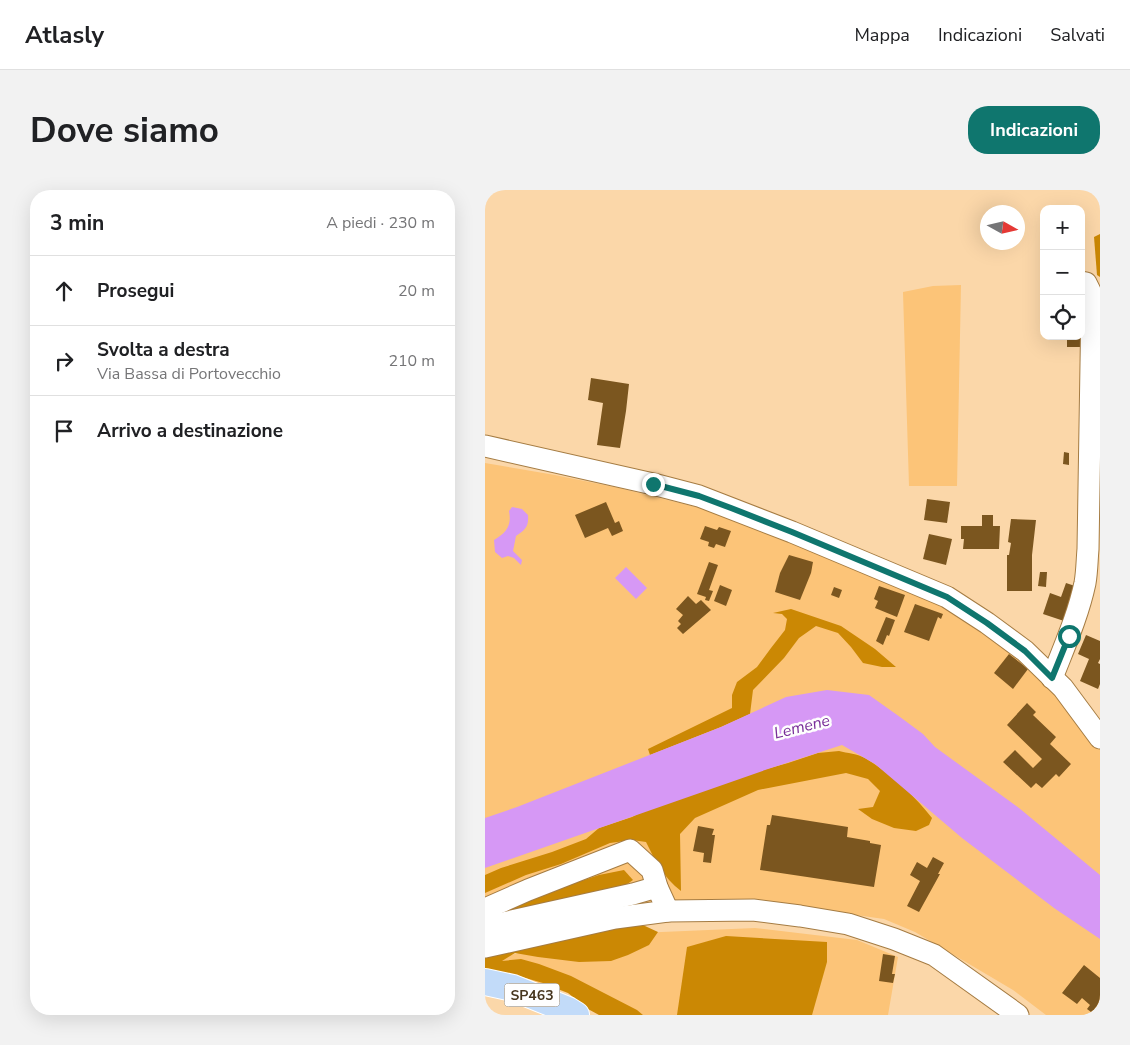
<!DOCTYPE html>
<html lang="it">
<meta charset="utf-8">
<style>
:root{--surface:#fff;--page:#f2f2f2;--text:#202124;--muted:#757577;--line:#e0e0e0;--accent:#0f766e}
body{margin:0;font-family:"Nunito Sans",sans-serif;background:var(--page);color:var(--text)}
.controls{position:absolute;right:15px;top:15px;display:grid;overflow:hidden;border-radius:10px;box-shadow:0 5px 20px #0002}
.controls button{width:45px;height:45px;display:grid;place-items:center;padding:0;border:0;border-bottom:1px solid var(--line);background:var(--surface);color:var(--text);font:25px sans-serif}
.compass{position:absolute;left:495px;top:15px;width:45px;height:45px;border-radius:50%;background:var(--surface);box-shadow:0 5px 20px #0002;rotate:98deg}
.stop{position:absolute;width:15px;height:15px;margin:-11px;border:4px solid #0f766e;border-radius:50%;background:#fff}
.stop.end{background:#0f766e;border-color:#fff;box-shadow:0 1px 5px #0008}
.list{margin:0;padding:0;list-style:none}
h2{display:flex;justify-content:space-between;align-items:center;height:65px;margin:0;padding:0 20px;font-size:21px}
h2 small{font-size:16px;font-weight:400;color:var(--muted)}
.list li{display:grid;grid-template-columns:32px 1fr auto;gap:15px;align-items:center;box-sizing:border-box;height:70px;padding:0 20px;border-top:1px solid var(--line)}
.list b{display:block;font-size:19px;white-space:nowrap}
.list p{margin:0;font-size:16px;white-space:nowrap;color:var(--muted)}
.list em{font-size:16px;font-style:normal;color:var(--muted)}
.icon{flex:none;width:28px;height:28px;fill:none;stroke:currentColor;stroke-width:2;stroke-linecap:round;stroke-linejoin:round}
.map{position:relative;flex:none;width:615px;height:825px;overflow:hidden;border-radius:20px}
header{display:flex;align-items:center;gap:30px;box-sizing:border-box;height:70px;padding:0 25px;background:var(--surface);border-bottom:1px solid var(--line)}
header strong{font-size:24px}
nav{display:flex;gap:28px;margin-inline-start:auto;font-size:18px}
.intro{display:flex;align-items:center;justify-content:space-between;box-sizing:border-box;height:120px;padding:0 30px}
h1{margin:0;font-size:35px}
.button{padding:12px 22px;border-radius:20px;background:var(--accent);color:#fff;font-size:18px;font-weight:700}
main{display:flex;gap:30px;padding:0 30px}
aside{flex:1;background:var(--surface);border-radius:20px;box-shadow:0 5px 20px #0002}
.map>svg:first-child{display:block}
</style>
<header>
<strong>Atlasly</strong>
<nav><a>Mappa</a><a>Indicazioni</a><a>Salvati</a></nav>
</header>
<div class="intro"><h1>Dove siamo</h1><a class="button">Indicazioni</a></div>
<main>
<aside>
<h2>3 min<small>A piedi · 230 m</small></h2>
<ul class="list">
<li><svg class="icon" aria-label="ahead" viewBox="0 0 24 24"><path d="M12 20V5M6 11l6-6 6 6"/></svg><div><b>Prosegui</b></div><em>20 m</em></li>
<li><svg class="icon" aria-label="right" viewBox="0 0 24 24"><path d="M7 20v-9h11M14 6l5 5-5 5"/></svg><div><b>Svolta a destra</b><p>Via Bassa di Portovecchio</p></div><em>210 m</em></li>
<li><svg class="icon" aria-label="arrive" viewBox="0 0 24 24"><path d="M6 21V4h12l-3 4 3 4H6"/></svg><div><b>Arrivo a destinazione</b></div></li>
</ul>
</aside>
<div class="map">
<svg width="615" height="825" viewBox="0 0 615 825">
<rect width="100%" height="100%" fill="#fbd7a9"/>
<g fill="#fcc478">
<polygon points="476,95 472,296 424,296 418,102 448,96"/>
<polygon points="0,273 70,285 134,298 223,320 443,407 479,430 541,473 570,502 615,557 615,825 561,825 528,800 430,742 399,729 271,711 0,747"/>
<polygon points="270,738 372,750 413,767 403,825 116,825 83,803 39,788 0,780 7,770 61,756 130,744"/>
</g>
<g fill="#cb8804">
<polygon points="615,44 615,87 612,85 609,47"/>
<polygon points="306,419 356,436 390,459 411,477 397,477 378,473 366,457 353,443 331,436 314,448 299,468 268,500 265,524 236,537 165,565 163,559 247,518 247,505 252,492 272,477 286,458 300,440 302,429 297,424 288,423"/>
<path d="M 354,561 C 362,563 373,564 380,568 C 404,582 430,606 447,628 L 444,635 L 431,641 L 409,638 L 387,629 L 373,619 L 388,617 L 395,601 L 383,589 L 361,583 L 273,600 L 210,628 L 195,644 L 196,701 C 178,687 171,672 161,652 L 147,650 L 125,653 L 76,674 L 41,685 L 0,703 L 0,685 L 16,678 L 67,662 L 101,649 L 114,638 L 147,627 L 191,604 L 303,573 L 333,563 Z"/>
<polygon points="139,680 148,690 138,697 7,734 17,717 114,685"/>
<polygon points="129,735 160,736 173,742 164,755 143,765 126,771 94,772 53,767 30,763 17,771 36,769 54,774 86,786 152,820 158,825 114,825 103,819 83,803 58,793 30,785 0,780 0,768 24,755"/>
<polygon points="241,746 342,752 342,772 327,825 192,825 202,757"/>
</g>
<g fill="#d698f5">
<path d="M 27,317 L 37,319 L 43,325 C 44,337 40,340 31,346 L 28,361 L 37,370 L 36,375 L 29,368 L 23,366 L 17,368 L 10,362 L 9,350 C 21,343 27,336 24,321 Z"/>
<polygon points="141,377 162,398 151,409 130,388"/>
<polygon points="342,500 384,505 415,527 438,544 450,557 534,618 615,685 615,749 569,718 477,648 390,574 357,555 283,579 0,678 0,628 32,617 236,537 301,507"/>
</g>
<g fill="#7b561f">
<polygon points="596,107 604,157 582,157 582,146 596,146"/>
<polygon points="106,188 144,194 141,221 135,258 112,255 118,213 103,210"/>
<polygon points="579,262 584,263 584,275 578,274"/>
<polygon points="442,309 465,312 462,333 439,330"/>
<polygon points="121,312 130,333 134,331 138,341 127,346 123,338 100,348 90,325"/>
<polygon points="497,325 508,325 508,336 515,336 514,359 478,359 479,349 476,349 476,336 497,336"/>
<polygon points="526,329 551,330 547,365 547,401 522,401 522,365 524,365 526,353 523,352"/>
<polygon points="220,336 232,340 234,337 246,341 240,357 231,354 229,358 223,356 224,352 215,349"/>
<polygon points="444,344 467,349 461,375 438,369"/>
<polygon points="304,365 328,372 326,383 315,410 290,402 295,383"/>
<polygon points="224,372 233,375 224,400 228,401 224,411 220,410 221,407 212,404"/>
<polygon points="555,382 562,382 561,397 553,396"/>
<polygon points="581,393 593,397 582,432 558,424 565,403 576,407"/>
<polygon points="235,395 247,400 241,416 229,411"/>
<polygon points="394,396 420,405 412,427 390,418 393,411 389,409"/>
<polygon points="349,397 357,400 354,408 346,405"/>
<polygon points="203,406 211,414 216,410 226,420 198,444 192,438 196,434 193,431 198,425 191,419"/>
<polygon points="430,414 458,424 456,429 453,427 444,451 419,442"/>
<polygon points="401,427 410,430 404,446 402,445 398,455 391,451"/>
<polygon points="601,445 615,451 615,469 613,473 615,474 615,494 613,499 595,491 604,469 593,464"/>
<polygon points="524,464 543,479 528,499 509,483"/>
<polygon points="542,513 551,522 548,525 571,547 565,554 586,574 574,587 571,584 557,598 551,593 546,598 518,572 530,560 548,578 557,569 522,535"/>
<polygon points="287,625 363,637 362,647 385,651 385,653 396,655 389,697 275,680 282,635 285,635"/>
<polygon points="213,636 229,639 227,645 230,645 226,673 218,672 219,663 208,661"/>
<polygon points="448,667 459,673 453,684 455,684 434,722 422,716 435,691 425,685 432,672 442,678"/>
<polygon points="398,764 410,766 407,784 410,784 408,793 394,791"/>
<polygon points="599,775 615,788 615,825 610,825 602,819 605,815 597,808 592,814 577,803"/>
</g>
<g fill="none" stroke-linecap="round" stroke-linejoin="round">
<defs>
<g id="minor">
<polyline points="0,256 168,294 214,306 307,342 462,407 502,433 540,461 578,498 615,548"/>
<path d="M 567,488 C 579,457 593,426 600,393 C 602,382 602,370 603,359 L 607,113 L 605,101 L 601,93 L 596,92"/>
<polyline points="0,719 43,700 145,660 167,680 172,697 183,721"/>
<polyline points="0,737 148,704 172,697"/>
<polyline points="0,757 130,728 183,721 268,720 315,726 363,734 409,749 449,765 533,825"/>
</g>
<polyline id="major" points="0,792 28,798 83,820 91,825"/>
</defs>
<use href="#minor" stroke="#a57c43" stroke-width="23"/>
<use href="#major" stroke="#fff" stroke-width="28"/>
<use href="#minor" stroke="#fff" stroke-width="21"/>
<use href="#major" stroke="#c2dbf9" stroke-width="26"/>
</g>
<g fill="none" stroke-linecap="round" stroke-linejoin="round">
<polyline stroke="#0f766e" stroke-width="6" points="168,294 214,306 246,318 307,342 462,407 502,433 540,461 567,488 584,446"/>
</g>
<g text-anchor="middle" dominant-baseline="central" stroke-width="5" stroke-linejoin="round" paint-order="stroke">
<rect fill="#fefefe" stroke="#7e7261" stroke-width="1" x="19.5" y="793.5" width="55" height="23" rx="4"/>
<g font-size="14" font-weight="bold" fill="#47361e">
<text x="47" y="805">SP463</text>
</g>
<g font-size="16" font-style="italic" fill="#782d98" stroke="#fefefe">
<text transform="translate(317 537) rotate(-14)">Lemene</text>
</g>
</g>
</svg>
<div class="controls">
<button>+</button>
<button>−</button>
<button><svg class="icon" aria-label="locate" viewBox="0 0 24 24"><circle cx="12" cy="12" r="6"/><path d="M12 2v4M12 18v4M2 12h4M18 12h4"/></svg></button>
</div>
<svg class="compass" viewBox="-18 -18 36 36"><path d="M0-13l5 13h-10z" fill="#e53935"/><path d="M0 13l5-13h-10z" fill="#757577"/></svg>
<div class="stop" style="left:584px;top:446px"></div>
<div class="stop end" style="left:168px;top:294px"></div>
</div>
</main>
